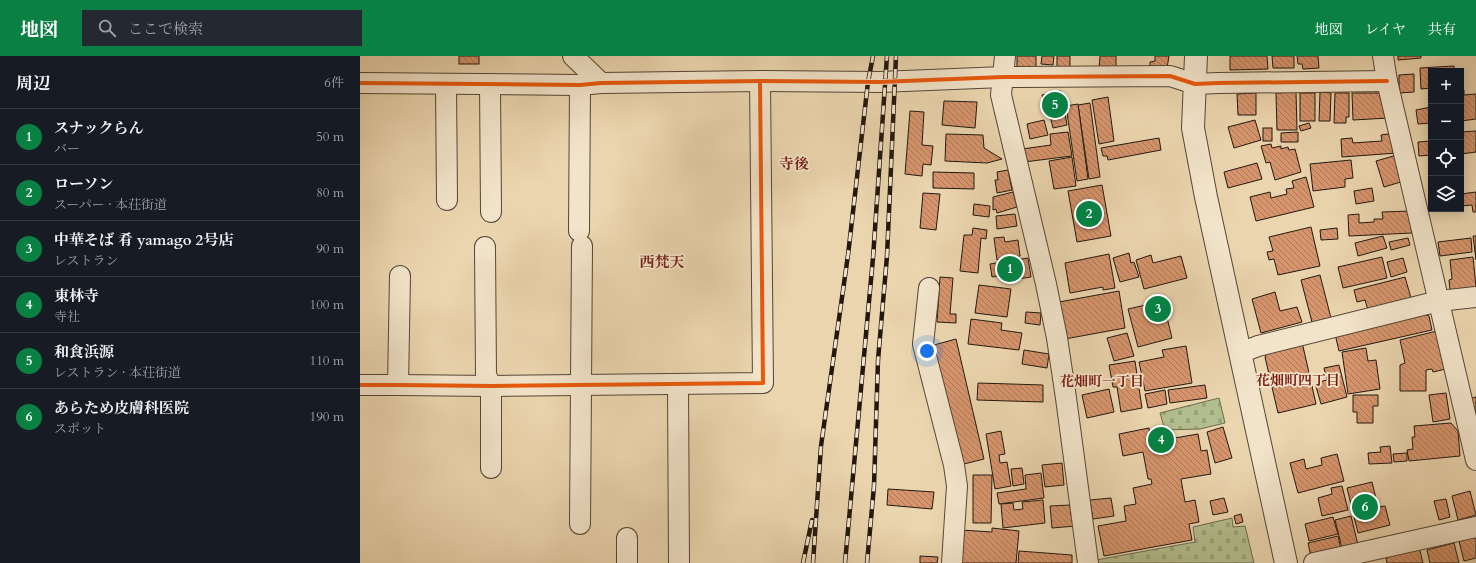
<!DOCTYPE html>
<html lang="ja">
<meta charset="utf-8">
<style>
:root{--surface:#171b24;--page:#242831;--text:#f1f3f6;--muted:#9ea1a6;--line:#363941;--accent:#0b8043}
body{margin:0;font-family:Cardo,"Noto Serif JP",serif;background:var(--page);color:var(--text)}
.controls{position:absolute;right:12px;top:12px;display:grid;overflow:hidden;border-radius:0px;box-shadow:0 2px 10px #0003}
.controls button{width:36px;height:36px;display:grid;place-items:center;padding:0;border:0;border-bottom:1px solid var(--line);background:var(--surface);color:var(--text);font:20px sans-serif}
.you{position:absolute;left:567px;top:295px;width:14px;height:14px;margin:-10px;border:3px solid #fff;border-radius:50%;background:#1a73e8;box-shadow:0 0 0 6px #1a73e833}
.badge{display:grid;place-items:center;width:26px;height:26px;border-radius:50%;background:var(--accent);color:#fff;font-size:13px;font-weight:700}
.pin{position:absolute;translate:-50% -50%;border:2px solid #fff;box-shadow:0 1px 4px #0006}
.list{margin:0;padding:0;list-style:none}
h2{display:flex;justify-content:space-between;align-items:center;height:52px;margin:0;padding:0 16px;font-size:17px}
h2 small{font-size:13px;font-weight:400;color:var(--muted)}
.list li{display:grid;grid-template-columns:26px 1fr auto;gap:12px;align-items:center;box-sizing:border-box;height:56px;padding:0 16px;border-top:1px solid var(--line)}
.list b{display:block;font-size:15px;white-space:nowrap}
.list p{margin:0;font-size:13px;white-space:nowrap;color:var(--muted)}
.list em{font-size:13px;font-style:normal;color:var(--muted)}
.icon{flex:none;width:22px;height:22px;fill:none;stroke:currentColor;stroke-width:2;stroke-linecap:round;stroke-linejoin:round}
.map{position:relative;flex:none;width:1116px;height:507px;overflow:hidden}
header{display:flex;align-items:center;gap:24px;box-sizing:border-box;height:56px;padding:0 20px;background:var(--accent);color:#fff}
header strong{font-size:19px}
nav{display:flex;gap:22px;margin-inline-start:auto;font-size:14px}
.search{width:280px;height:36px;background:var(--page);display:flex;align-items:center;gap:10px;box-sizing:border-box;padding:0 14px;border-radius:0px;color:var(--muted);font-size:15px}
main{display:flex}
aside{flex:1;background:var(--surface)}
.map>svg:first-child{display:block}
</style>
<header>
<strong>地図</strong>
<div class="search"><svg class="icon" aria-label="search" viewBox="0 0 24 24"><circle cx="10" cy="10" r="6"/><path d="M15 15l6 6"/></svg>ここで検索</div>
<nav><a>地図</a><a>レイヤ</a><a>共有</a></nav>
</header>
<main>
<aside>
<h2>周辺<small>6件</small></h2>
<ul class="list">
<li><span class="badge">1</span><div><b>スナックらん</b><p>バー</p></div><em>50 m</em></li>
<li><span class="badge">2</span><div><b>ローソン</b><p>スーパー · 本荘街道</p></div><em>80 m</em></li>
<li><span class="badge">3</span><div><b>中華そば 肴 yamago 2号店</b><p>レストラン</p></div><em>90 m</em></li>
<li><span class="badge">4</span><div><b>東林寺</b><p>寺社</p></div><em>100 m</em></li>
<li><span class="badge">5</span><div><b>和食浜源</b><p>レストラン · 本荘街道</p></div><em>110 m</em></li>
<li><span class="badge">6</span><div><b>あらため皮膚科医院</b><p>スポット</p></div><em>190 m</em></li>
</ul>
</aside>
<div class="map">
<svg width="1116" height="507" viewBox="0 0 1116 507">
<defs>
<pattern id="cemetery-stones" width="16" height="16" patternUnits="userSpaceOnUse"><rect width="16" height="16" fill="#b3be8e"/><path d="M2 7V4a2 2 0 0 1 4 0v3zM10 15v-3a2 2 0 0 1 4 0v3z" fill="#9aa379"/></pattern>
<pattern id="building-back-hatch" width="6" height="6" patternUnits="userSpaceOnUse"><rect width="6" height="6" fill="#d7956d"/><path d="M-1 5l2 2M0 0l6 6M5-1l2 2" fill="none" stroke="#ae7958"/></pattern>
</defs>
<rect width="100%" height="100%" fill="#ebd5ae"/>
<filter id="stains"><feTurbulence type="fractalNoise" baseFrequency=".005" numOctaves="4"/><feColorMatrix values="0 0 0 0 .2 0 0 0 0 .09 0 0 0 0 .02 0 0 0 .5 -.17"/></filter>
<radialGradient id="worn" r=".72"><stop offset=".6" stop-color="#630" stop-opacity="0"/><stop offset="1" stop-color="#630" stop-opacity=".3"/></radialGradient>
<g fill="url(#cemetery-stones)" stroke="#6a6b4e">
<polygon points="859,342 865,367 840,373 805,374 800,357"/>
<polygon points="872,462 873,471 885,470 894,507 737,507 736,504 835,486 833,471"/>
</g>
<g fill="url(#building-back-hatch)" stroke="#22180f">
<rect x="99" y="0" width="20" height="8"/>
<polygon points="657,0 676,0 676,12 657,11"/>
<polygon points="682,0 694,0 693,9 681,8"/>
<polygon points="697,0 710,0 710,14 697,13"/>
<polygon points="740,0 756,0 756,13 739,13"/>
<polygon points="795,0 809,0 807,12 790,12 790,6 795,5"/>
<polygon points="870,0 907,0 908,13 870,14"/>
<polygon points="912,0 934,0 934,12 913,12"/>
<polygon points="937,0 958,0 959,12 943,13 942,8 938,8"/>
<polygon points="1038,0 1061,0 1061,2 1038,4"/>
<polygon points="1094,10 1094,15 1071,15 1071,32 1061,33 1060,12"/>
<polygon points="1054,18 1054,36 1039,37 1039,19"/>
<polygon points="1101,34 1104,34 1104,39 1116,38 1116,63 1101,65"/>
<polygon points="701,35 707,69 693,72 689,55 686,56 682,39"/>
<polygon points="936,36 937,74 917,74 916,37"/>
<polygon points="960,36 971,37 970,65 959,65"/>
<polygon points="896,37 896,59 878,59 877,38"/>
<rect x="940" y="37" width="15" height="28"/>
<polygon points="975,37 989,37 989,61 986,61 986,67 974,67"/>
<polygon points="992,37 1019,37 1025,42 1029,62 993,64"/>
<polygon points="748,41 754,85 739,88 732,44"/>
<polygon points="584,45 617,46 615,72 582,69"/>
<polygon points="730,47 740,121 729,123 718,49"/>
<polygon points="718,48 728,123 717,125 706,50"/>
<polygon points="1071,51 1071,67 1058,68 1056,54"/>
<polygon points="550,55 564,56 562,89 573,90 571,109 563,108 562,120 545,118"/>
<polygon points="684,64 688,79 670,83 667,68"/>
<polygon points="895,64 901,84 874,92 868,71"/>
<polygon points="949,67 951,72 941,75 939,70"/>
<rect x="903" y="72" width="9" height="13"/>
<polygon points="1116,75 1116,96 1101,98 1101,76"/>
<polygon points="708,76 712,100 664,106 662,93 691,89 690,78"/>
<polygon points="938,76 938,86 921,86 921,77"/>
<polygon points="1035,77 1037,97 982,101 981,83 992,82 993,87 1022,85 1021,79"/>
<polygon points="586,78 623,79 624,92 642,103 627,107 585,105"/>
<polygon points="799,82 801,94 748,104 747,100 743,100 741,92"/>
<polygon points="1071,85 1071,99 1059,100 1058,86"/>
<polygon points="911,88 912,92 921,90 921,93 928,91 929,94 935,93 941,116 915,124 910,106 906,107 901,90"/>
<polygon points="1037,99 1044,125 1024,131 1016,105"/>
<polygon points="712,101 716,130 694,133 689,105"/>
<polygon points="991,104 993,122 985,123 985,131 953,135 950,108"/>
<polygon points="897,107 902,123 868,132 864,116"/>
<polygon points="648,114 652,134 637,137 635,124 638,124 637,116"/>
<polygon points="573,116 614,117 614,133 573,132"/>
<polygon points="946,121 954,151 896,165 890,141 910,136 911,142 927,138 926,133 934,132 932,125"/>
<polygon points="742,129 751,180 717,186 708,135"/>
<polygon points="1012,132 1014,145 996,148 994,135"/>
<polygon points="653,136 657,151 637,157 636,153 633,154 633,141"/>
<polygon points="1116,136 1116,156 1113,156 1112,149 1101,150 1101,138"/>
<polygon points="563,137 580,138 576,174 560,172"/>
<polygon points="614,148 630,150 629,161 613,159"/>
<polygon points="1051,155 1052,177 989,180 988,159 999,158 999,167 1014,166 1014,163 1023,163 1022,156"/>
<polygon points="655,158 657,170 637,173 636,160"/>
<polygon points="951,171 960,210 918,219 914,203 909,204 907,196 913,195 909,181"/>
<polygon points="613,172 627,174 626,183 621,182 618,217 600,215 604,179 612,179"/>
<polygon points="977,172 978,183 961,184 960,174"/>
<polygon points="1023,180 1027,192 998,200 995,187"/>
<polygon points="1113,180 1116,180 1116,204"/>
<polygon points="644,181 645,186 658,184 660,200 637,204 634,182"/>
<polygon points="1048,182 1050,189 1031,194 1029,186"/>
<polygon points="1111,182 1112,196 1080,200 1078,186"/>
<polygon points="769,197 771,207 774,206 779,221 760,226 753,202"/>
<polygon points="749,198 755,232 743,234 743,231 710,237 705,207"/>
<polygon points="791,199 793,207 821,200 827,222 784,233 776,204"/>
<polygon points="1022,201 1027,222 983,232 978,211"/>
<polygon points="1113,201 1116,231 1090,234 1089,224 1092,223 1090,204"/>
<polygon points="668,202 671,221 651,224 650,218 632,221 630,208"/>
<polygon points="1043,202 1047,216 1031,221 1027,206"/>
<polygon points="960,219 972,266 953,270 941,224"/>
<polygon points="580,221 593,222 590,258 596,258 596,267 577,266"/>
<polygon points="1045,221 1051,242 1008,254 1005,244 997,246 994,234"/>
<polygon points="619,229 651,233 647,261 615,257"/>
<polygon points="759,235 765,272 705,283 699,246"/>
<polygon points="915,236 920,255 937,251 942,266 901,277 892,243"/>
<polygon points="803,245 812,282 778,291 768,253"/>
<polygon points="666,256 681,257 680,269 665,267"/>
<polygon points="1064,258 1069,260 1072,274 979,295 975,278"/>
<polygon points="611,263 642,267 641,274 662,277 659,294 608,288"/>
<polygon points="1077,275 1086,313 1073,316 1072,313 1066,314 1066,335 1040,335 1040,309 1045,307 1040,284"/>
<polygon points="767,277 774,300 754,305 747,282"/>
<polygon points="596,283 624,403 600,409 574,289"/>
<polygon points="942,286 956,348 918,357 905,301 909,294"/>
<polygon points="826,290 832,327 785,335 779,306 804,301 802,294"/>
<polygon points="1006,292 1008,305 1016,304 1020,333 988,338 982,296"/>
<polygon points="664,294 689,298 687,312 662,308"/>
<polygon points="775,305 782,352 761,356 757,331 753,331 749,309"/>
<polygon points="979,309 987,341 961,348 955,327 967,324 964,312"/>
<polygon points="618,327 683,329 683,346 617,344"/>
<polygon points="845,329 847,342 810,347 808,334"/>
<polygon points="749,333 754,356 727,362 722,339"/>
<polygon points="805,334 807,348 788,352 785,338"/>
<polygon points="1086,337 1090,363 1073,366 1069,339"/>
<polygon points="993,339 1018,339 1018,350 1013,350 1013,367 997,367 997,356 993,356"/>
<polygon points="1116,341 1116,359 1112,360 1108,343"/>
<polygon points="1091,367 1098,375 1100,400 1049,405 1047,394 1053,393 1052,381 1055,381 1054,370"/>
<polygon points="863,371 872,402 855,407 847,376"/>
<polygon points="789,372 792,389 803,387 803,384 838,378 841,395 847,394 851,418 821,423 825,446 835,444 839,466 829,468 832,484 744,500 738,470 766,465 764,450 776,448 773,432 792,428 791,423 788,423 783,396 763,400 759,378"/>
<polygon points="641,375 645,398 639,399 640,407 647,406 651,430 635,433 626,378"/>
<polygon points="1030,390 1032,407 1009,408 1008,397 1021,396 1020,391"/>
<polygon points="1047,397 1047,405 1034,406 1033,398"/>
<polygon points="977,398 984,425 938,437 930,407 944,403 946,413 962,409 961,402"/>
<polygon points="702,407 704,429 685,431 682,409"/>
<polygon points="662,412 664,428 653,430 651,413"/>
<polygon points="681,417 684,442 639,448 637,437 666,433 665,419"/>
<polygon points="613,419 632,419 631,467 613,467"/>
<polygon points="1012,426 1018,451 1025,450 1030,469 998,477 987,432"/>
<polygon points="982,430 988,454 962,460 958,442 972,438 971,432"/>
<polygon points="528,433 574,436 572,453 527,449"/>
<polygon points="1110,435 1116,459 1098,464 1092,440"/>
<polygon points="751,442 754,460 733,463 730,444"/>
<polygon points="864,442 868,456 853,459 850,445"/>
<polygon points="1086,443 1090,461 1079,464 1074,445"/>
<polygon points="683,444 685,467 643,472 641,448 653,447 654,454 663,453 662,446"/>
<polygon points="710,449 711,460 715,460 716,470 692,472 690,450"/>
<polygon points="881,458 883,466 876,468 874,460"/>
<polygon points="991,460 998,489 982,492 975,464"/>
<polygon points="973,461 978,478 949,485 945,468"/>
<polygon points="632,472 659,475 656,507 598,507 601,474 632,476"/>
<polygon points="978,480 981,494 951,501 948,487"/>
<polygon points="1116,481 1116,502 1104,505 1099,485"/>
<polygon points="1094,487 1099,507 1070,507 1067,494"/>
<polygon points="1059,491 1063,507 1027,507 1026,502 1028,502 1028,499"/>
<polygon points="659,495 712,499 712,507 658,507"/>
<polygon points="560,500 578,501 577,507 560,507"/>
</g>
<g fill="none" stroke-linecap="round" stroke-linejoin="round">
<defs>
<g id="minor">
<polyline points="213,0 241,27"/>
<polyline points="645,0 641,39 686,228 697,282 706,342 728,507"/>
<polyline points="1023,0 1027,25 1116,404"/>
<polyline points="0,27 220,29 241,27 400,25 520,26 643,21 810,20 835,28 858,27 1027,25"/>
<polyline points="86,28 87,144"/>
<polyline points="130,28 131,156"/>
<polyline points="219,175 220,29"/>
<polyline points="125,191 126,319 131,330 131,412"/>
<polyline points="569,232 563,288 594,409 597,430 592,507"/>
<polyline points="880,297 898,290 1079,245 1116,241"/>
<polyline points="318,328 319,507"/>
<polyline points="0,329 38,329 131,330 403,327 400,25"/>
<polyline points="38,329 40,220"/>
<polyline points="220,468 222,190"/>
<polyline points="267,482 267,507"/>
<polyline points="954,507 1116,471"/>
</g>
<polyline id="tertiary" points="836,0 833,72 846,141 926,507"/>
</defs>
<use href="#minor" stroke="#544737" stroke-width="22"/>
<use href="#tertiary" stroke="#544737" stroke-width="24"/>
<use href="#minor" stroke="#f2e4ca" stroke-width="20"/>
<use href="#tertiary" stroke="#f2e4ca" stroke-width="22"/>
<defs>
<g id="rail">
<polyline points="443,507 452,464"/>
<polyline points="453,507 461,390 488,199 508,26 513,0"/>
<polyline points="485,507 513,202 527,0"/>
<polyline points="507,507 514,430 518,304 527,200 536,0"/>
</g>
</defs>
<use href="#rail" stroke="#22180f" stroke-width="4.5"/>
<use href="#rail" stroke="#f2e4ca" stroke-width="3" stroke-dasharray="9" stroke-linecap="butt"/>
<defs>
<g id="cycleway">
<polyline points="0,27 220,29 241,27 400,25 520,26 643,21 810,20 835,28 858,27 1027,25"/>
<polyline points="0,329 38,329 131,330 403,327 400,25"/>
</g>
</defs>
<use href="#cycleway" stroke="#f2e4ca" stroke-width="6"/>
<use href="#cycleway" stroke="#e8590c" stroke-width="4"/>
</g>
<g text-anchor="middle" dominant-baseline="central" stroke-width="3.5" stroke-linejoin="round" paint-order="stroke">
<g font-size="14" font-weight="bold" fill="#7a1f14" stroke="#f2e4ca">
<text x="938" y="324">花畑町四丁目</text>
<text x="742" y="325">花畑町一丁目</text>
</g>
<g font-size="15" font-weight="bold" fill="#7a1f14" stroke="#f2e4ca">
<text x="434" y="108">寺後</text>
<text x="302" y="206">西梵天</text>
</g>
</g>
<rect width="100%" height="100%" filter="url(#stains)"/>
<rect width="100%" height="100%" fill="url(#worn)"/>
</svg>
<div class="controls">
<button>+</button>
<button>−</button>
<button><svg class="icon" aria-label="locate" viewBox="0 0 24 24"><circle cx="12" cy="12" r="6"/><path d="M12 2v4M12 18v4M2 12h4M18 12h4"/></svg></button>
<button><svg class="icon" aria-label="layers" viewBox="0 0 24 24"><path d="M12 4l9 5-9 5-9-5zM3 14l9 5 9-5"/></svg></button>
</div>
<div class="you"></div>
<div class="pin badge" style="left:650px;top:213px">1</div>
<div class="pin badge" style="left:729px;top:158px">2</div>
<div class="pin badge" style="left:798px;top:253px">3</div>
<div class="pin badge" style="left:801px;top:384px">4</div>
<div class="pin badge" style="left:695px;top:49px">5</div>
<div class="pin badge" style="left:1005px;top:451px">6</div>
</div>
</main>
